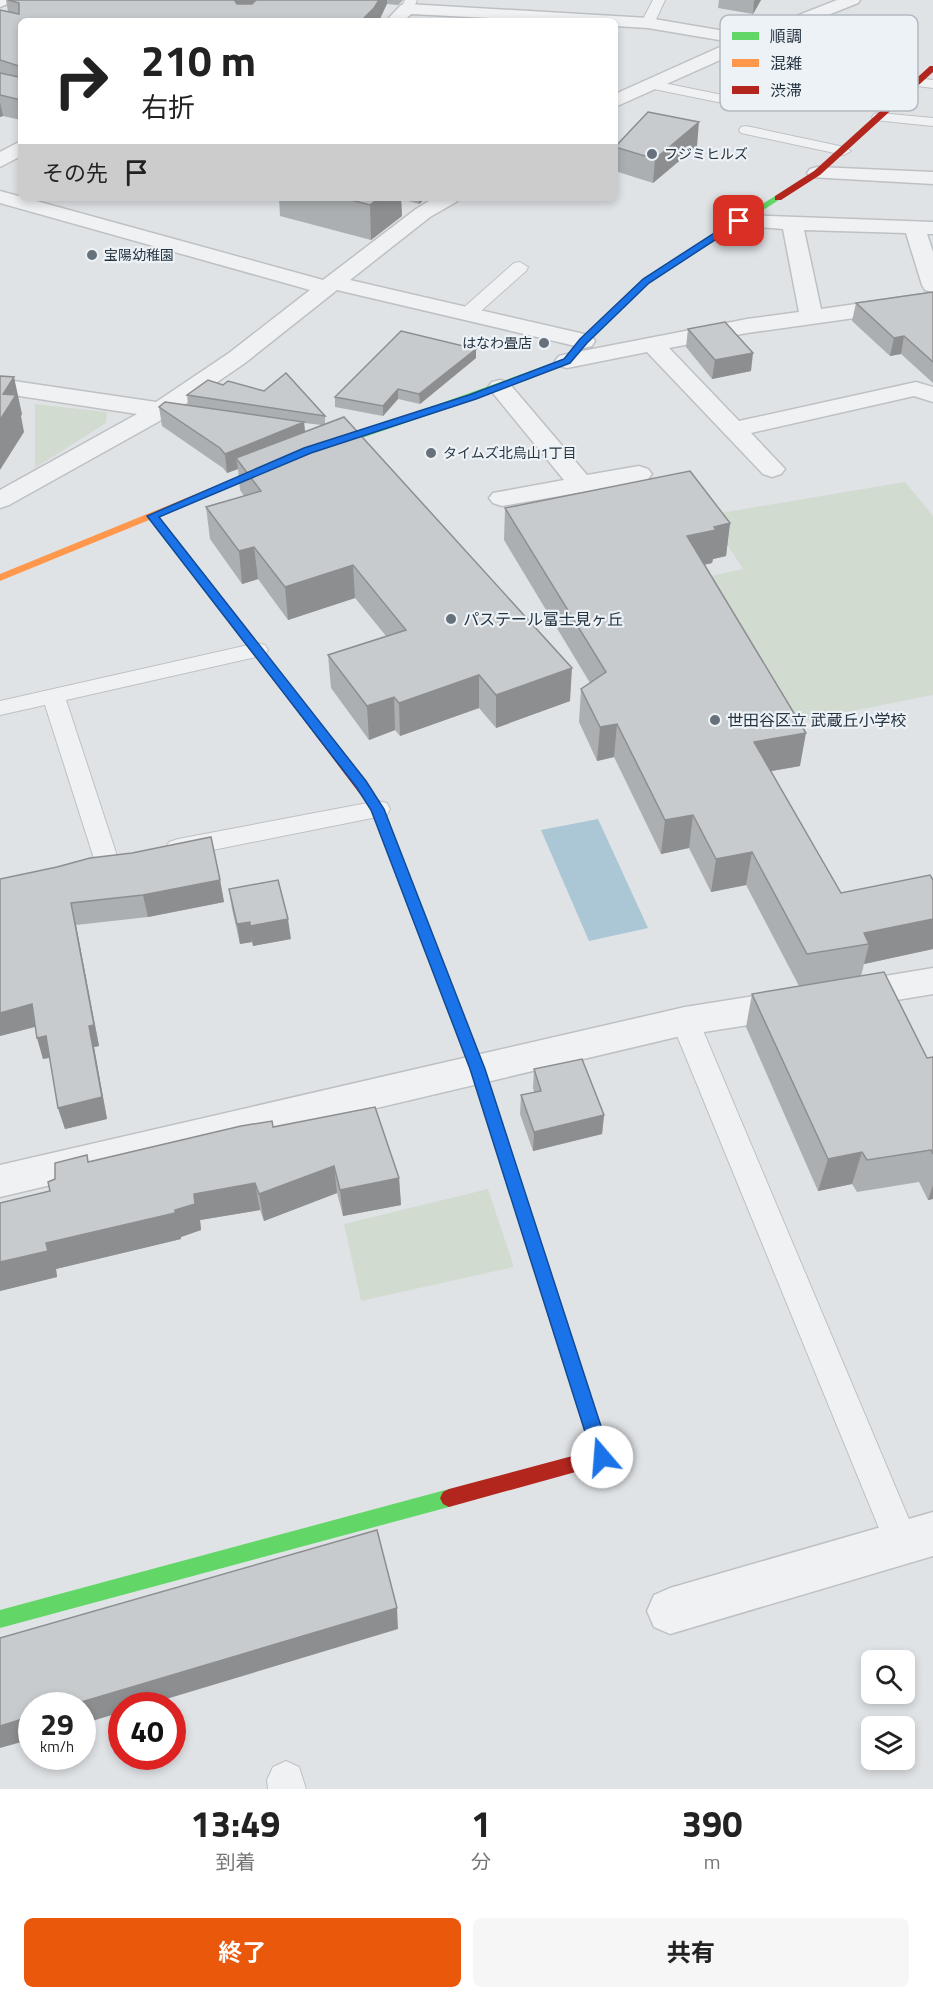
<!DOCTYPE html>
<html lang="ja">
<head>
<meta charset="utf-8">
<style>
	body { margin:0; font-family:"Titillium Web","Noto Sans JP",sans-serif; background:#f6f6f6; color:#222; height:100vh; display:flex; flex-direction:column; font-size:22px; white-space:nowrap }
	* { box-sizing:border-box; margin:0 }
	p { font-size:20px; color:#767676 }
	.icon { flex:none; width:33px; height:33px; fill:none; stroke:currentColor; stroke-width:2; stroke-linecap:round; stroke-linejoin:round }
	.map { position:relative; height:1789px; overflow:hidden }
	.side { display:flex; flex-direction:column; background:#fff; flex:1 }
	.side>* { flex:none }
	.banner { position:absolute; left:18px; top:18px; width:600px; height:183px; border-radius:9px; box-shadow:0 3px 9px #0003; background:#fff; color:#222; overflow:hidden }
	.tools { position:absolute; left:861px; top:1650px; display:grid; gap:12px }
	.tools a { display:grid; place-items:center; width:54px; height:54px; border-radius:9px; background:#fff; box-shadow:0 3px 9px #0003; font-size:30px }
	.speed { position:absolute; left:18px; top:1692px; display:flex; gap:12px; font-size:30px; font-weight:700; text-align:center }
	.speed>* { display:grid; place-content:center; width:78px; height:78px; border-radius:50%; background:#fff; box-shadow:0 3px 9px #0003; line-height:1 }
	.speed small { font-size:15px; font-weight:400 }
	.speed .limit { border:9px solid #d22; background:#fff; color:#111 }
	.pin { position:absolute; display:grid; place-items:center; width:51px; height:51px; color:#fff; margin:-26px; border-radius:12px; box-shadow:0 3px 9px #0006 }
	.me { position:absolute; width:66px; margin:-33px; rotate:342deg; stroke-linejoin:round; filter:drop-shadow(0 0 4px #0008) }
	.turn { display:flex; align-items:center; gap:21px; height:126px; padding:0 24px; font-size:27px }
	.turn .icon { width:78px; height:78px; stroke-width:2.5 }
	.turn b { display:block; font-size:42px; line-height:51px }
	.then { display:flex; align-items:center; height:57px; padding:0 24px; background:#0003; gap:12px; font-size:22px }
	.eta { display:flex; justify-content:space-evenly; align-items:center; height:102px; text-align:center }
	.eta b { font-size:36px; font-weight:700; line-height:42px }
	.primary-button { display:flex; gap:12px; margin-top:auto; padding:12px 24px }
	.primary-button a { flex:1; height:69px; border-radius:9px; background:#ea580c; color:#fff; font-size:24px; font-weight:700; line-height:69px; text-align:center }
	.primary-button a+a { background:#f6f6f6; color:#222 }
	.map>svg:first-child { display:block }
</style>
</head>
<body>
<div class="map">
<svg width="933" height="1789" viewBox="0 0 933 1789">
	<rect width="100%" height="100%" fill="#e0e3e6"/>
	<path fill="#d2dbd0" d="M 35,404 L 107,412 L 106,423 L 35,468 Z
		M 905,482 L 933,516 L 933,695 L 797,722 L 706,577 L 743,569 L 708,515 Z
		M 488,1189 L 514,1267 L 361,1301 L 344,1224 Z"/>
	<path fill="#abc6d4" d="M 598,819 L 648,928 L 589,941 L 541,830 Z"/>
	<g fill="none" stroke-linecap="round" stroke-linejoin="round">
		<defs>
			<path id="lane" d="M 405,0 L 417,0 L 412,12 L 402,12 L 401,9 Z
				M 653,0 L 665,0 L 653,26 L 643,26 L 641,23 Z
				M 915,78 L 933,80 L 933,88 L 910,85 L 908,82 Z
				M 649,80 L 747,100 L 754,104 L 747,108 L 644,87 L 642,84 Z
				M 879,113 L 933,118 L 933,126 L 874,120 L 872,117 L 874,114 Z
				M 746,126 L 844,147 L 851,151 L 844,155 L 741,133 L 739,130 L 741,127 Z
				M 520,262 L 528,267 L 526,271 L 473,318 L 461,318 L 458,314 L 461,310 L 514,263 Z
				M 257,643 L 265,645 L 268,650 L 265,655 L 66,700 L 119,862 L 115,868 L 106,871 L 97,868 L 45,705 L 0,715 L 0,701 Z
				M 378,801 L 387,803 L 390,809 L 387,815 L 178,857 L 169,854 L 166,848 L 169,842 L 178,839 Z
				M 685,1010 L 695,1013 L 699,1021 L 919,1543 L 914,1555 L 902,1560 L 890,1555 L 671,1021 L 675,1013 Z
				M 286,1761 L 299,1767 L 306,1789 L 268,1789 L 267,1780 L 273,1767 Z"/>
			<path id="street" d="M 0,0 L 12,0 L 10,3 L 0,7 Z
				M 837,0 L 860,0 L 858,3 L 756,44 L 615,107 L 615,94 L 731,42 L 648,28 L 615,26 L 615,21 L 548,21 L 411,14 L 404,21 L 386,21 L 401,5 L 407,4 L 648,18 L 748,35 Z
				M 21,141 L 21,156 L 0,167 L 0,152 Z
				M 817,167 L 933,172 L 933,184 L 810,177 L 807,173 L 810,169 Z
				M 0,191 L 323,280 L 416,209 L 434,198 L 459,198 L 456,202 L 430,217 L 350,280 L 584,334 L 592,336 L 595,341 L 592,346 L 584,348 L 337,290 L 245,363 L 178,409 L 176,416 L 165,418 L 9,505 L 0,508 L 0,490 L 137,414 L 0,393 L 0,379 L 156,402 L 229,353 L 310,290 L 0,203 Z
				M 739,215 L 933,222 L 933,234 L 927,234 L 933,252 L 933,292 L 925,290 L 922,285 L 906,233 L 804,230 L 821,309 L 933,293 L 933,307 L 747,333 L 669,348 L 739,421 L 916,382 L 933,387 L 933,402 L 914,396 L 751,433 L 785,469 L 781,474 L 772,477 L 763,474 L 647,352 L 567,368 L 559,366 L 555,361 L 559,356 L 567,354 L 747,319 L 799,312 L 783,229 L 732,225 L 729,221 L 732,217 Z
				M 500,380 L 508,382 L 587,475 L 639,466 L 648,469 L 652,474 L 648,479 L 639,482 L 502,506 L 493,503 L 489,498 L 493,493 L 564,480 L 488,387 L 492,382 Z
				M 933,968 L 933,994 L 849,1008 L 837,1005 L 832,995 L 837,985 L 849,982 Z
				M 792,990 L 804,994 L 810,1004 L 804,1014 L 792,1018 L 685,1035 L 0,1197 L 0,1165 L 685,1007 Z
				M 933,1512 L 933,1556 L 670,1634 L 654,1627 L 647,1611 L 654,1595 L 670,1588 Z"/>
		</defs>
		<use href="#lane" stroke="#bec1c4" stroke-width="2"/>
		<use href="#street" stroke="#bec1c4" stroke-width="3"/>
		<use href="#lane" fill="#f0f1f3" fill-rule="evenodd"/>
		<use href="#street" fill="#f0f1f3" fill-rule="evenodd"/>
		<path fill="#63d668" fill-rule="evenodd" d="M 775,196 L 782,198 L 649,283 L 587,343 L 570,363 L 475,399 L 286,464 L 282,465 L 277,462 L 564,359 L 581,339 L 643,279 Z
			M 152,513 L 156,514 L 293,689 L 295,692 L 293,695 L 285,695 L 148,518 L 147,516 Z
			M 421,918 L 426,919 L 428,923 L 484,1069 L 606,1442 L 603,1448 L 597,1450 L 591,1448 L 588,1442 L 470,1069 L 414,923 L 416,919 Z
			M 449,1489 L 455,1492 L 458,1498 L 455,1504 L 449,1507 L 0,1628 L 0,1610 Z"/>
		<path fill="#ff974d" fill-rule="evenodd" d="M 282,459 L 287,462 L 286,464 L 0,581 L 0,574 Z"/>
		<path fill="#b3261e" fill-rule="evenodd" d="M 930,66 L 933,66 L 933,72 L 820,175 L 781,200 L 775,200 L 775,196 L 814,171 Z
			M 289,688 L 293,689 L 384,809 L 428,923 L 426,927 L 416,927 L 414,923 L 372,810 L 285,695 L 283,692 L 285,689 Z
			M 597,1434 L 603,1436 L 611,1457 L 608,1463 L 449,1507 L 443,1504 L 440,1498 L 443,1492 L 449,1489 L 591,1451 L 588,1442 L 591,1436 Z"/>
	</g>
	<path fill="#acafb1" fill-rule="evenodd" d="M 6,0 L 403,0 L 398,5 L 387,4 L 21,21 L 21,120 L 3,116 L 0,117 L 0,10 L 8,12 Z
		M 719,0 L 761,0 L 753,14 L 718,8 Z
		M 697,146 L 653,183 L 615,171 L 615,147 Z
		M 279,198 L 426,198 L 419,204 L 401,199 L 402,216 L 371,240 L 280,216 Z
		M 933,292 L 933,383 L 901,354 L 890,356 L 852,321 L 856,303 Z
		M 688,329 L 751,371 L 712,379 L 686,347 Z
		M 476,358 L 420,404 L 398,399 L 383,416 L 335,407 L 335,397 Z
		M 187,395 L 325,416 L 325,424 L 570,701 L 496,728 L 479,708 L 400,736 L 395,730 L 369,740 L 331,688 L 328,655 L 386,636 L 355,598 L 288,620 L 258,579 L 242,584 L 210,539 L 206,507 L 244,496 L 240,490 L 238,469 L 227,473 L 223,468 L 162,426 L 159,407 L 268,417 L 188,405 ZM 304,423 L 322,425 L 305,432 Z
		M 505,508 L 730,523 L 726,556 L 713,559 L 712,563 L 704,565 L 800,766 L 771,771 L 841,893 L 933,880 L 933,949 L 864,964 L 861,976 L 927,1058 L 933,1057 L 933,1199 L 928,1200 L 919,1182 L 857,1192 L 852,1184 L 818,1191 L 746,1027 L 752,994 L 799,986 L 746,885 L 711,892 L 689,848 L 661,854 L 614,757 L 597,761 L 579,722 L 581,689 L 590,683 L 504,540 Z
		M 0,879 L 220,880 L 224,902 L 148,917 L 76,925 L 99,1046 L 94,1047 L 107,1119 L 65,1129 L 58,1108 L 50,1058 L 43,1059 L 35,1027 L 0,1036 Z
		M 229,889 L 291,939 L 253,946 L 252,942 L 240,944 L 232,909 Z
		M 534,1069 L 604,1115 L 602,1134 L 533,1151 L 520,1114 L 521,1095 L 534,1092 L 533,1088 Z
		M 273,1127 L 399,1178 L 401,1205 L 343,1216 L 337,1193 L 264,1221 L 260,1210 L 200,1220 L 201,1230 L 181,1237 L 181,1239 L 56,1269 L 57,1277 L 0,1291 L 0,1203 L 50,1191 L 55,1179 L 89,1162 Z"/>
	<path fill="#8c8e90" d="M 237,0 L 255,0 L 237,21 L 235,1 Z
		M 379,0 L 387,0 L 387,4 L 379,21 L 361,21 Z
		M 755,0 L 761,0 L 753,14 L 754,1 Z
		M 0,102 L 3,116 L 0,117 Z
		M 699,122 L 697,146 L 653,183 L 655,159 Z
		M 379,198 L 401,198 L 402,216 L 371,240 L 370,205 Z
		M 419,198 L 426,198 L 419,204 Z
		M 904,336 L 901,354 L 890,356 L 894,338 Z
		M 476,349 L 476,358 L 420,404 L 419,394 Z
		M 753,353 L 751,371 L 712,379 L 715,360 Z
		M 14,377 L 22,414 L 21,416 L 24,432 L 0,470 L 0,420 L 3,394 Z
		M 398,389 L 398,399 L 383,416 L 383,406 Z
		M 304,422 L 306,441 L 236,458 L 238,469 L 227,473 L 225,454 Z
		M 730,523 L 726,556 L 713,559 L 712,563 L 683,569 L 687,536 L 714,527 Z
		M 254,547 L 258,579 L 242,584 L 239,551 Z
		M 353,565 L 355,598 L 288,620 L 285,587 Z
		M 572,668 L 570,701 L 496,728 L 496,695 Z
		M 479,675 L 479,708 L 400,736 L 399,703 Z
		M 394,697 L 395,730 L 369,740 L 367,706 Z
		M 617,724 L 614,757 L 597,761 L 600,727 Z
		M 806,733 L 800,766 L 749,775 L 754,742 Z
		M 693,815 L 689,848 L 661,854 L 665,820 Z
		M 752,852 L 746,885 L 711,892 L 716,859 Z
		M 220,880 L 224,902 L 148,917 L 143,895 Z
		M 71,903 L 76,925 L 99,1046 L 94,1047 L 107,1119 L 65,1129 L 58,1108 Z
		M 288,919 L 291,939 L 253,946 L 250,926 Z
		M 933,919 L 933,949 L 864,964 L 869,944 L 864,933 Z
		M 250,922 L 252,942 L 240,944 L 237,924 Z
		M 32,1004 L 38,1026 L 0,1036 L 0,1013 Z
		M 46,1036 L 52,1057 L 43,1059 L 37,1038 Z
		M 604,1115 L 602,1134 L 533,1151 L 534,1132 Z
		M 862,1152 L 852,1184 L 818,1191 L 828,1159 Z
		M 334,1166 L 337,1193 L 264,1221 L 259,1194 Z
		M 399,1178 L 401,1205 L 343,1216 L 340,1190 Z
		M 255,1183 L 260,1210 L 200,1220 L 201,1230 L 181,1237 L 181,1239 L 56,1269 L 57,1277 L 0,1291 L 0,1262 L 46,1243 L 175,1210 L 194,1194 Z
		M 933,1185 L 933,1199 L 928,1200 Z
		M 397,1608 L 398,1629 L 143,1706 L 122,1706 L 122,1712 L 82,1724 L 82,1706 L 68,1706 Z
		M 32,1716 L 32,1739 L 0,1748 L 0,1726 Z"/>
	<path fill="#c8cbce" stroke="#8c8e90" stroke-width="1.5" d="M 8,0 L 237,0 L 235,1 L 237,4 L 252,4 L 256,0 L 379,0 L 374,8 L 361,21 L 21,21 L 21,100 L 0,95 L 0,73 L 19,77 L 19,66 L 0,60 L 0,10 L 19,14 L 19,3 Z
		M 648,112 L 699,122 L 655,159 L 615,147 Z
		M 343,198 L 379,198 L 370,205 Z
		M 933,292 L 933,362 L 904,336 L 894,338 L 856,303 Z
		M 725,322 L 753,353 L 715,360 L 688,329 Z
		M 401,331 L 476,349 L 419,394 L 398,389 L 383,406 L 335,397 Z
		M 286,373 L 325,416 L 187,395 L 208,380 L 223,385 L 228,381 L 264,391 Z
		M 0,376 L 14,377 L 3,394 L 16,395 L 0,420 Z
		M 165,402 L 304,422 L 225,454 L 220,448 L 159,407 Z
		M 344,417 L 572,668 L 496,695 L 479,675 L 399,703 L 394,697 L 367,706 L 328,655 L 406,630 L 353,565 L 285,587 L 254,547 L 239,551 L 206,507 L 261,491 L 236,458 Z
		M 690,471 L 730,523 L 714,527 L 716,530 L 687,536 L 806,733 L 754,742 L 841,893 L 930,875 L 933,880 L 933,919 L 864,933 L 869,944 L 807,954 L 752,852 L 716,859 L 693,815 L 665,820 L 617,724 L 600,727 L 581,689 L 606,672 L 505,508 Z
		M 211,837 L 220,880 L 143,895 L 71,903 L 94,1025 L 89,1026 L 102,1097 L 58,1108 L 46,1036 L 37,1038 L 32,1004 L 0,1013 L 0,879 L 57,867 L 90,858 L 132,853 Z
		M 278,880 L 288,919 L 250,926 L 250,922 L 237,924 L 229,889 Z
		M 884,972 L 927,1058 L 933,1057 L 933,1154 L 931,1150 L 867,1160 L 862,1152 L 828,1159 L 752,994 Z
		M 582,1059 L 604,1115 L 534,1132 L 521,1095 L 541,1091 L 534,1069 Z
		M 375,1107 L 399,1178 L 340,1190 L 334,1166 L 259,1194 L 255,1183 L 194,1194 L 195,1204 L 175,1210 L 175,1213 L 46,1243 L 48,1251 L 0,1262 L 0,1203 L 50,1191 L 48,1182 L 55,1179 L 55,1163 L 87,1155 L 88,1162 L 241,1126 L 272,1121 L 273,1127 Z
		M 377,1530 L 397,1608 L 68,1706 L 32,1706 L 32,1716 L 0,1726 L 0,1638 Z"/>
	<path fill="#1a73e8" stroke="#114b97" stroke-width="1.5" d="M 736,219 L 744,221 L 649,283 L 587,343 L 570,363 L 476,399 L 311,453 L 159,517 L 366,781 L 384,809 L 485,1069 L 611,1457 L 608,1463 L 602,1465 L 596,1463 L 593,1457 L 470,1069 L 371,810 L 357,788 L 147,516 L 304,448 L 469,395 L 564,359 L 580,339 L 643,279 Z"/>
	<g fill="#66717b" stroke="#edf2f6" stroke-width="2">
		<circle cx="652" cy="154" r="6"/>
		<circle cx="92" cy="255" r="6"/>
		<circle cx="544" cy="343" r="6"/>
		<circle cx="431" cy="453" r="6"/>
		<circle cx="451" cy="619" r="6"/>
		<circle cx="715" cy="720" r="6"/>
	</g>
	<g text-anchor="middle" stroke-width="4.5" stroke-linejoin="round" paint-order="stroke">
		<g font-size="14" fill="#253441" stroke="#edf2f6" text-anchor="start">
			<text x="664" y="159">フジミヒルズ</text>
			<text x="104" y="260">宝陽幼稚園</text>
			<text x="532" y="348" text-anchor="end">はなわ畳店</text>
			<text x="443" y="458">タイムズ北烏山1丁目</text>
		</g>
		<g font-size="16" fill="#253441" stroke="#edf2f6" text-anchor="start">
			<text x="463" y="625">パステール富士見ヶ丘</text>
			<text x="727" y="726">世田谷区立 武蔵丘小学校</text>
		</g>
	</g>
	<rect x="720" y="15" width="198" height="96" rx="9" fill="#edf2f6" stroke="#b1b9c0" stroke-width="1.5"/>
	<rect x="732" y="32" width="27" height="8" fill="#63d668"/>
	<rect x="732" y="59" width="27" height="8" fill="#ff974d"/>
	<rect x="732" y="86" width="27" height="8" fill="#b3261e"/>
	<g font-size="16" fill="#253441">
		<text x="770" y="42">順調</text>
		<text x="770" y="69">混雑</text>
		<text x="770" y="96">渋滞</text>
	</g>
</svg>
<div class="tools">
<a><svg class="icon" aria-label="search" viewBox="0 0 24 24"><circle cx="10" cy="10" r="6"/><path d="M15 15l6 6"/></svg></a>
<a><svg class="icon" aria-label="layers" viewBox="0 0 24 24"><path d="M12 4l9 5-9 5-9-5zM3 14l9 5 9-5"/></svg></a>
</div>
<div class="speed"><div>29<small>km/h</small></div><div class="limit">40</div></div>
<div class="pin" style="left:739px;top:221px;background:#d93025"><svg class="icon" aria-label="arrive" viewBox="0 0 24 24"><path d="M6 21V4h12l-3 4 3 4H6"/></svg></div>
<svg class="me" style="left:602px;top:1457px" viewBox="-20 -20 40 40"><circle r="19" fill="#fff"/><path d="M0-13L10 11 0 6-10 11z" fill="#1a73e8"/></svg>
<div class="banner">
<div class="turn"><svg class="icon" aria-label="right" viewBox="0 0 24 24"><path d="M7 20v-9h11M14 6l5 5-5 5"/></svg><div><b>210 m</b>右折</div></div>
<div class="then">その先<svg class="icon" aria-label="arrive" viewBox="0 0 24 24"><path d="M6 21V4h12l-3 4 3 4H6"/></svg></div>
</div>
</div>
<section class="side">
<div class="eta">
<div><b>13:49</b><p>到着</p></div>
<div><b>1</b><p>分</p></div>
<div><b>390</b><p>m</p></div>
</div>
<div class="primary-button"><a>終了</a><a>共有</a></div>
</section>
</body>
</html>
